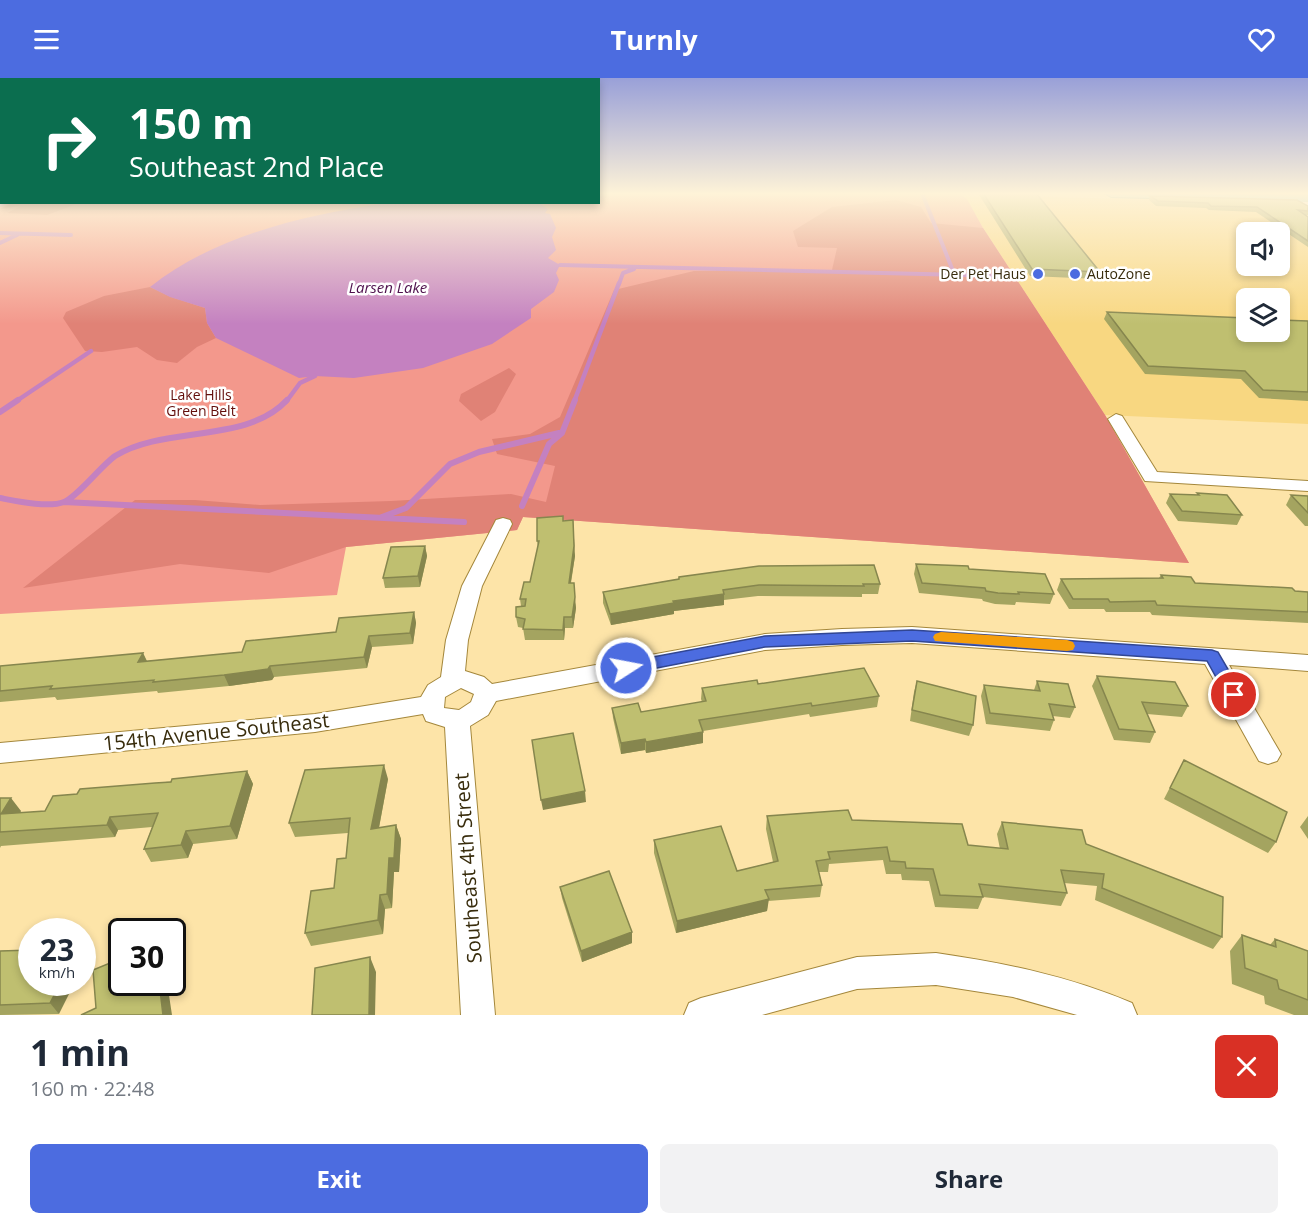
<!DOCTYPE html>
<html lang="en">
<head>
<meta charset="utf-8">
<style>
	body { margin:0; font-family:"Open Sans",sans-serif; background:#f2f2f3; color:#1f2937; height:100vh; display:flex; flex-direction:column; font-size:22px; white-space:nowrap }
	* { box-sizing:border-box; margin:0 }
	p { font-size:20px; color:#747a83 }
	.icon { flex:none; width:33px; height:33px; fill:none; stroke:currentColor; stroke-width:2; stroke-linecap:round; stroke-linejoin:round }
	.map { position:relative; height:937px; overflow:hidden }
	.sheet { display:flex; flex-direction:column; background:#fff; flex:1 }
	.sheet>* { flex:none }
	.banner { position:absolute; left:0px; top:0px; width:600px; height:126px; box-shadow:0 3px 9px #0003; background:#0b6e4f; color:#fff; overflow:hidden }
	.controls { position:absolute; left:1236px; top:144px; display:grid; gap:12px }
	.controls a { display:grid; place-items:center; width:54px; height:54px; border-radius:9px; background:#fff; box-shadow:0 3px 9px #0003; font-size:30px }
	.speed { position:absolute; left:18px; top:840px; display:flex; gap:12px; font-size:30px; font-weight:700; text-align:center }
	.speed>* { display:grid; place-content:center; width:78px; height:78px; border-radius:50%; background:#fff; box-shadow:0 3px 9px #0003; line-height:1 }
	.speed small { font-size:15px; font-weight:400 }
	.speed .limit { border:3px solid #111; border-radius:9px; background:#fff; color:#111 }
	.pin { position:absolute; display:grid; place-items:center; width:51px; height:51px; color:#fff; margin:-26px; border:3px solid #fff; border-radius:50%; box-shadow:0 2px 6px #0007 }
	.me { position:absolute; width:66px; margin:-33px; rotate:79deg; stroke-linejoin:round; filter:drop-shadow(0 0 4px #0008) }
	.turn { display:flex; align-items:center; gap:21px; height:126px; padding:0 30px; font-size:27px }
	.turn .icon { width:78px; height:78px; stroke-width:2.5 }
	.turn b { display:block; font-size:42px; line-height:51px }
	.round { display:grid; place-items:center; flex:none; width:63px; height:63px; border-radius:9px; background:#f2f2f3 }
	.summary { display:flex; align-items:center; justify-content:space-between; height:102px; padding:0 30px }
	h1 { font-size:36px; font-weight:700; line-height:45px }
	.primary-button { display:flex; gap:12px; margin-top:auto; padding:12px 30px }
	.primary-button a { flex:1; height:69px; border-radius:9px; background:#4c6ce0; color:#fff; font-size:24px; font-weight:700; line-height:69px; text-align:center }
	.primary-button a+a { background:#f2f2f3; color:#1f2937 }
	header { display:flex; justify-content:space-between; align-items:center; height:78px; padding:0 30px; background:#4c6ce0; color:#fff; font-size:27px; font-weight:700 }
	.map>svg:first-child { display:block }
</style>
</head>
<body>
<header><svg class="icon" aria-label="menu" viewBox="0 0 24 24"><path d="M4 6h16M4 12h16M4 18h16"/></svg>Turnly<svg class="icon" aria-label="heart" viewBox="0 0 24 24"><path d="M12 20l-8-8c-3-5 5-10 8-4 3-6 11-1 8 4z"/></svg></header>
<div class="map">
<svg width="1308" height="937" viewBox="0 0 1308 937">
	<rect width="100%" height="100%" fill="#fde4a8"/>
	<path fill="#f8d781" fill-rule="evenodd" d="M 958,116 L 1289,126 L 1308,138 L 1308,346 L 1105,337 L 983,150 L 967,122 ZM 1246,154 L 1280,154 L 1280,188 L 1246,188 ZM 1246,220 L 1280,220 L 1280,254 L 1246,254 Z"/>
	<path fill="#f3988c" d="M 599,115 L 958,115 L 967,121 L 983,150 L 1105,337 L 1189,485 L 523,439 L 517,452 L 346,469 L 337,517 L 0,536 L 0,121 L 2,124 L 598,124 Z"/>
	<path fill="#e08276" d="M 896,122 L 921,129 L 931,145 L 983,150 L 1105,337 L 1189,485 L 523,439 L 517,452 L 346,469 L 269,495 L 180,486 L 23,510 L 135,422 L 195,422 L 260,427 L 391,423 L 511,416 L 546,424 L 555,388 L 497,376 L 492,361 L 530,356 L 560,339 L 614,212 L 694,193 L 832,192 L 837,170 L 798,169 L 793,153 L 832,129 Z
		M 11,125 L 11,124 L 79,125 L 47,137 L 7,135 L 21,128 L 0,131 Z
		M 150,209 L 171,219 L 205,230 L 207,245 L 216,260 L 197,269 L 177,285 L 157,282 L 137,269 L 102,274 L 85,273 L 63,240 L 66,234 L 104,218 Z
		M 509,290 L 516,296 L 495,334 L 481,343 L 459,323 L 461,316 Z"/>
	<path fill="#c481c0" d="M 389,125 L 537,124 L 548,131 L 545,135 L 550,136 L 556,150 L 552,159 L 556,172 L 548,180 L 560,187 L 556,195 L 559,202 L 554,214 L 531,231 L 531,240 L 492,266 L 423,290 L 354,300 L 315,298 L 299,300 L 216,260 L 207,245 L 205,230 L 170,219 L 150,209 C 215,157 308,136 389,125 Z"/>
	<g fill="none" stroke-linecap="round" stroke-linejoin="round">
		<path stroke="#c481c0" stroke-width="4" d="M 922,115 L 955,198
			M 0,127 L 7,124
			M 0,155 L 71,157
			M 0,165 L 17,157
			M 560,187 L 1003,198
			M 619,206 L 623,195 L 634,191"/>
		<path stroke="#c481c0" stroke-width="4.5" d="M 15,324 L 91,273
			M 286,324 L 300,305 L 315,298
			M 574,324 L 619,205"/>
		<path stroke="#c481c0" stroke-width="6" d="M 0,334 L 18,322
			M 0,420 C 16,423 48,430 64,424 C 77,419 101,388 115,378 C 165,347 247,366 287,322
			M 64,424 L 464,444
			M 522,428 L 549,366 L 562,355 L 575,322
			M 382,439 L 406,430 L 450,386 L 479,374 L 559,355"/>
		<defs>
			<path id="street" d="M 1116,336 L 1122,338 L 1157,394 L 1308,403 L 1308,413 L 1145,403 L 1108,341 Z
				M 503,440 L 510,442 L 512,446 L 482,508 L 468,562 L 465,593 L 484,599 L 492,606 L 765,556 L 842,551 L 912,549 L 1308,577 L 1308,593 L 1229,587 L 1281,676 L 1277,683 L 1268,686 L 1259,683 L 1205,586 L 912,565 L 842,567 L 765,572 L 496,623 L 488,637 L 470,648 L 495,937 L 461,937 L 445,649 L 426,643 L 423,636 L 315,654 L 0,685 L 0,665 L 315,636 L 421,619 L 428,607 L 441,599 L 446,562 L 462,508 L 494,446 L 496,442 ZM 461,610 L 474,616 L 471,624 L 459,632 L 444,630 L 445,619 Z
				M 936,875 C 1004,885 1069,898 1132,925 L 1137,937 L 1077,937 L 1013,919 L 936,907 L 857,911 L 762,937 L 684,937 L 689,925 L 701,920 L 857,879 Z"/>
			<path id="secondary" d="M 1282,115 L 1297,115 L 1308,122 L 1308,131 Z"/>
			<path id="primary" d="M 1104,115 L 1308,116 L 1308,124 L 1111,119 Z"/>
		</defs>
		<use href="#street" stroke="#a4873b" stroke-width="2"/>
		<use href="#secondary" stroke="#a4873b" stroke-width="2"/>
		<use href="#primary" stroke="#348181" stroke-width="2"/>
		<use href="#street" fill="#fff" fill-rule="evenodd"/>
		<use href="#secondary" fill="#fff" fill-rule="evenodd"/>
		<use href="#primary" fill="#84cfd9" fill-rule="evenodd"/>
	</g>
	<path fill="#a4a460" d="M 978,115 L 1036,115 L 1100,194 L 1098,201 L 1030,198 Z
		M 1150,118 L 1308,128 L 1308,137 L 1305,137 L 1308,139 L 1308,169 L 1256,134 L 1209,132 L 1206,130 L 1156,128 L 1149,122 Z
		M 1107,234 L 1308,243 L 1308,323 L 1259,320 L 1241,301 L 1145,296 L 1104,241 Z
		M 1197,415 L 1242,437 L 1237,447 L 1178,443 L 1166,425 L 1170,416 L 1197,417 Z
		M 1291,417 L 1308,418 L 1308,448 L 1305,448 L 1286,427 Z
		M 564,443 L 575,478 L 571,505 L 576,530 L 573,550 L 565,550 L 564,562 L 525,562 L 523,550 L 518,549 L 516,539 L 521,528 L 520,521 L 530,504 L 538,469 L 537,463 Z
		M 425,468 L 427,478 L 420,509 L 385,510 L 383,500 Z
		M 916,486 L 969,491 L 1054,516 L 1050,526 L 1016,524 L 1015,527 L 995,526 L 983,523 L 982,521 L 919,515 L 914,496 Z
		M 1161,497 L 1195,505 L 1308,514 L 1308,545 L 1152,537 L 1150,534 L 1106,534 L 1104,531 L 1069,531 L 1057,512 L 1061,501 L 1159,500 Z
		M 679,499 L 880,506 L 878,516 L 862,516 L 862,519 L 758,518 L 724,522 L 724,527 L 674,533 L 674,536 L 611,547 L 603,525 L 603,514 L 678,501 Z
		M 414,534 L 416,545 L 413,566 L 372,569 L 367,590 L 274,599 L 272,602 L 229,608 L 158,615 L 157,613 L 57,622 L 55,619 L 0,624 L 0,588 L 143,575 L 147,583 L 242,574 L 336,554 Z
		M 1097,598 L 1188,628 L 1182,639 L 1147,636 L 1155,654 L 1150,665 L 1114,662 L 1092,608 Z
		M 917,603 L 973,647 L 969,658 L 910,643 L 914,614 Z
		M 1037,603 L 1075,629 L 1070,640 L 1053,638 L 1054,642 L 1050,653 L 986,646 L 981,618 L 984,607 L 1034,612 Z
		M 758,606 L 879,618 L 877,629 L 810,639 L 809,636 L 703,653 L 703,665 L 646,675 L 645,672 L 621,676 L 613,640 L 612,630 L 641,634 L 702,624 L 701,621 L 702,610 Z
		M 1184,682 L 1276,764 L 1268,775 L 1164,721 Z
		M 247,693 L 253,706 L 237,761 L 193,766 L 188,780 L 151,784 L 144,771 L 152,749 L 118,752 L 115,759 L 1,768 L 0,770 L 0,720 L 21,733 L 19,735 L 45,733 L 77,716 Z
		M 388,701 L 379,750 L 396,747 L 401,761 L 399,794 L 394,794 L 392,830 L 385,831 L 383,856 L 311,868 L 305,855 L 334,810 L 346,780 L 348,755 L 295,759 L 289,745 Z
		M 767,738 L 852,742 L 968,767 L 1000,771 L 997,756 L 1002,744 L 1086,766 L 1222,859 L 1213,871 L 1095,822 L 1097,808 L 1064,805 L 1067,815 L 1061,828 L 983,819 L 978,831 L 935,829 L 929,803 L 902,802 L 901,796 L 886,796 L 883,782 L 829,786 L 828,794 L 819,794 L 822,807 L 820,819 L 768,823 L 767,833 L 676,855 L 654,775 L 654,762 L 737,793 L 773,784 L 766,751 Z
		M 1308,738 L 1308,761 L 1300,749 Z
		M 560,809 L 632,854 L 632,865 L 582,884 L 562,820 Z
		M 1242,857 L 1270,867 L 1275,861 L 1308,873 L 1308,937 L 1294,937 L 1265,926 L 1264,918 L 1232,906 L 1230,873 Z
		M 32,872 L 59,936 L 0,937 L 0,873 Z"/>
	<path fill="#86864e" d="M 573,442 L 575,478 L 569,515 L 569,505 Z
		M 425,468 L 427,478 L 420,509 L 418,498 Z
		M 724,516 L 724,527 L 674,533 L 674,536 L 611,547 L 610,536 L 673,523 Z
		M 575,519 L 576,530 L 573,550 L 572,539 Z
		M 414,534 L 416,545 L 413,566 L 410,555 Z
		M 564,539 L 565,550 L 564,562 L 563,552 Z
		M 369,558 L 372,569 L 367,590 L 364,579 Z
		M 143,575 L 148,586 L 138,584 Z
		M 270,588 L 274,599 L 272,602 L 229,608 L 224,597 Z
		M 703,654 L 703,665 L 646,675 L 646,664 Z
		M 645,661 L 645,672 L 621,676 L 621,665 Z
		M 384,687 L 388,701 L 376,765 L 371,751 Z
		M 247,693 L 253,706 L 237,761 L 230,748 Z
		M 585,713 L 586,724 L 543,732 L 541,722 Z
		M 11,720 L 21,733 L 11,749 L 1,736 Z
		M 110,739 L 118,752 L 115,759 L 107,747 Z
		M 396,747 L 401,761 L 399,794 L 394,794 L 392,830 L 387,816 L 389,780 Z
		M 186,753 L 193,766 L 188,780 L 181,767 Z
		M 380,817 L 385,831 L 383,856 L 378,842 Z
		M 769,821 L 767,833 L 676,855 L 677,843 Z
		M 632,854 L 632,865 L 582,884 L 581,873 Z
		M 82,877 L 86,882 L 82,889 Z
		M 370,879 L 376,894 L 375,937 L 369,937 Z
		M 61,904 L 75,904 L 59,936 L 50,925 Z
		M 159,904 L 167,904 L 172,937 L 163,937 Z"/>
	<path fill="#bfbf70" stroke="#86864e" stroke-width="1.5" d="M 983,115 L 1036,115 L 1100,194 L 1032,191 Z
		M 1150,118 L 1297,122 L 1308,128 L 1308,133 L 1298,132 L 1308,139 L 1308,163 L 1257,129 L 1211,128 L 1208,125 L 1158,123 Z
		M 1107,234 L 1246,240 L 1246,254 L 1280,254 L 1280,242 L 1308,243 L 1308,314 L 1263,312 L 1245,293 L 1148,288 Z
		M 1197,415 L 1227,417 L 1242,437 L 1182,433 L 1170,416 L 1199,417 Z
		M 1291,417 L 1308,418 L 1308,435 Z
		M 563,438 L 563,443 L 573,442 L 574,468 L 569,505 L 574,505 L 575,519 L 572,539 L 564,539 L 563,552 L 523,551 L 525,541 L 516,539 L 516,529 L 525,528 L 526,521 L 520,521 L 524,504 L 530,504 L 539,463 L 537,463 L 537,440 Z
		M 425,468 L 418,498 L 383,500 L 391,469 Z
		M 916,486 L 968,488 L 969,491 L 1045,496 L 1054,516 L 1018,514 L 1019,516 L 998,515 L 986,513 L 985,510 L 922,505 Z
		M 874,487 L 880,506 L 863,506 L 864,508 L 759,507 L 723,512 L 724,516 L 673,523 L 674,525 L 610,536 L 603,514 L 679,501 L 679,499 L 759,488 Z
		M 1161,497 L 1191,499 L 1195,505 L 1292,510 L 1295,513 L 1308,514 L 1308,534 L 1157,527 L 1155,523 L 1110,524 L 1108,521 L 1073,521 L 1061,501 L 1163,500 Z
		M 414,534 L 410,555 L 369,558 L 364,579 L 270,588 L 268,591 L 224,597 L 153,604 L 154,602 L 50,611 L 52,608 L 0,613 L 0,588 L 143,575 L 138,584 L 242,574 L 246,563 L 336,554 L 339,540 Z
		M 864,590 L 879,618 L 812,628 L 811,625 L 699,642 L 703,654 L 646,664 L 645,661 L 621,665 L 612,630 L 638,625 L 641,634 L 706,623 L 702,610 L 757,602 L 758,606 Z
		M 1097,598 L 1175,604 L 1188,628 L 1142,624 L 1155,654 L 1119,651 Z
		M 917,603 L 976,618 L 973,647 L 912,632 Z
		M 1037,603 L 1068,606 L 1075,629 L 1049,626 L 1054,642 L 990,635 L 984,607 L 1040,613 Z
		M 573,655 L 585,713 L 541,722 L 532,662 Z
		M 1184,682 L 1287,734 L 1276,764 L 1170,710 Z
		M 384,687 L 371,751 L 396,747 L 394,780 L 389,780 L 387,816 L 380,817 L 378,842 L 305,855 L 311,813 L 334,810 L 337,781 L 346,780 L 350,740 L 289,745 L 305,692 Z
		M 247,693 L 230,748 L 186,753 L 181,767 L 144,771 L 158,735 L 110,739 L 107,747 L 0,754 L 0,720 L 11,720 L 1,736 L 45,733 L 53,718 L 77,716 L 80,711 L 155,705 L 171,704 L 172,701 Z
		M 848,732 L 852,742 L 962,746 L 968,767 L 1008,771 L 1002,744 L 1082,752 L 1086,766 L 1223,819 L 1222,859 L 1102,810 L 1104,796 L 1061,792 L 1067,815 L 979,806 L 983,819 L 940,817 L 933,791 L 906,790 L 905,784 L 890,783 L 887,769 L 828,774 L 830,781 L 816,783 L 822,807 L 765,812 L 769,821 L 677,843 L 654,762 L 721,748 L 737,793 L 778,783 L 767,738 Z
		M 609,793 L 632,854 L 581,873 L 560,809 Z
		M 1242,857 L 1276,869 L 1275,861 L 1308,873 L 1308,922 L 1279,911 L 1277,902 L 1245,890 Z
		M 32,872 L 32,904 L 61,904 L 50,925 L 0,927 L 0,873 Z
		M 370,879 L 369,937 L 312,937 L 315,890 Z
		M 122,880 L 122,904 L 159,904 L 163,937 L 81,937 L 96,930 L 93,892 Z"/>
	<linearGradient id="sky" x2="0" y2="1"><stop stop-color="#99a0d8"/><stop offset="0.47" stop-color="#fef3d8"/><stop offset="1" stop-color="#fef3d8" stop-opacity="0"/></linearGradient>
	<rect width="1308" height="246" fill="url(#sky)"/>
	<path fill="#4c6ce0" stroke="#314692" stroke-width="1.5" d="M 912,552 L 1212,572 L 1218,574 L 1243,617 L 1240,621 L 1234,623 L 1228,621 L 1207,583 L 912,563 L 765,569 L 626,596 L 620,594 L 618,590 L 620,586 L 626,584 L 765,558 Z"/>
	<path fill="#f59e0b" d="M 941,554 L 1067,562 L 1073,564 L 1075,568 L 1073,572 L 1067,573 L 935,563 L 933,559 L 935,556 Z"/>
	<g fill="#4c6ce0" stroke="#fff" stroke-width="2">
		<circle cx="1038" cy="196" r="6"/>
		<circle cx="1075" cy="196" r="6"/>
	</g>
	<g text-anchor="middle" stroke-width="5" stroke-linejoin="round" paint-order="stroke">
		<g font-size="14" fill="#382c0c" stroke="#fff" text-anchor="end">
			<text x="1026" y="201">Der Pet Haus</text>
			<text x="1087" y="201" text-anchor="start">AutoZone</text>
		</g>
		<g font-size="14" fill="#630e0b" stroke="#fff">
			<text x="201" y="322">Lake Hills<tspan x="201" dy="16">Green Belt</tspan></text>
		</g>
		<g font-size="15" font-style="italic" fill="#4e114d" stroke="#fff">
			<text x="388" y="215">Larsen Lake</text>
		</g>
		<g font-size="20" fill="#382c0c" stroke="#fff">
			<text transform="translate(216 654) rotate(-6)" y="7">154th Avenue Southeast</text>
			<text transform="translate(468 790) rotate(-94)" y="7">Southeast 4th Street</text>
		</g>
	</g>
</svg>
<div class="controls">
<a><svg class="icon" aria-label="sound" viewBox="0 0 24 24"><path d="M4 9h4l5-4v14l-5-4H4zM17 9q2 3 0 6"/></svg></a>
<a><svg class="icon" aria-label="layers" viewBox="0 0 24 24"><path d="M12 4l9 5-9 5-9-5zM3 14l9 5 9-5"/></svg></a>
</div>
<div class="speed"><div>23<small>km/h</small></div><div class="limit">30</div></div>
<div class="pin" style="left:1234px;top:617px;background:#d93025"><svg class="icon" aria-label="arrive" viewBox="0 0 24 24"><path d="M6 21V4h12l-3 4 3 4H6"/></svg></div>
<svg class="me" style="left:626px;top:590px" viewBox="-20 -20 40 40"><circle r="17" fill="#4c6ce0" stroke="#fff" stroke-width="3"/><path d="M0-11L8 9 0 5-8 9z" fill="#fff"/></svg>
<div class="banner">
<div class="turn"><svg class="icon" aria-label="right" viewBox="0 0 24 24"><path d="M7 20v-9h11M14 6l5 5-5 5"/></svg><div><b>150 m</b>Southeast 2nd Place</div></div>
</div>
</div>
<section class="sheet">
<div class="summary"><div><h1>1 min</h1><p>160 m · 22:48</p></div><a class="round" style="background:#d93025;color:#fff"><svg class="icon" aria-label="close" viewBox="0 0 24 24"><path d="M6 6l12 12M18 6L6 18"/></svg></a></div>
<div class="primary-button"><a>Exit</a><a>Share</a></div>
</section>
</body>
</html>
